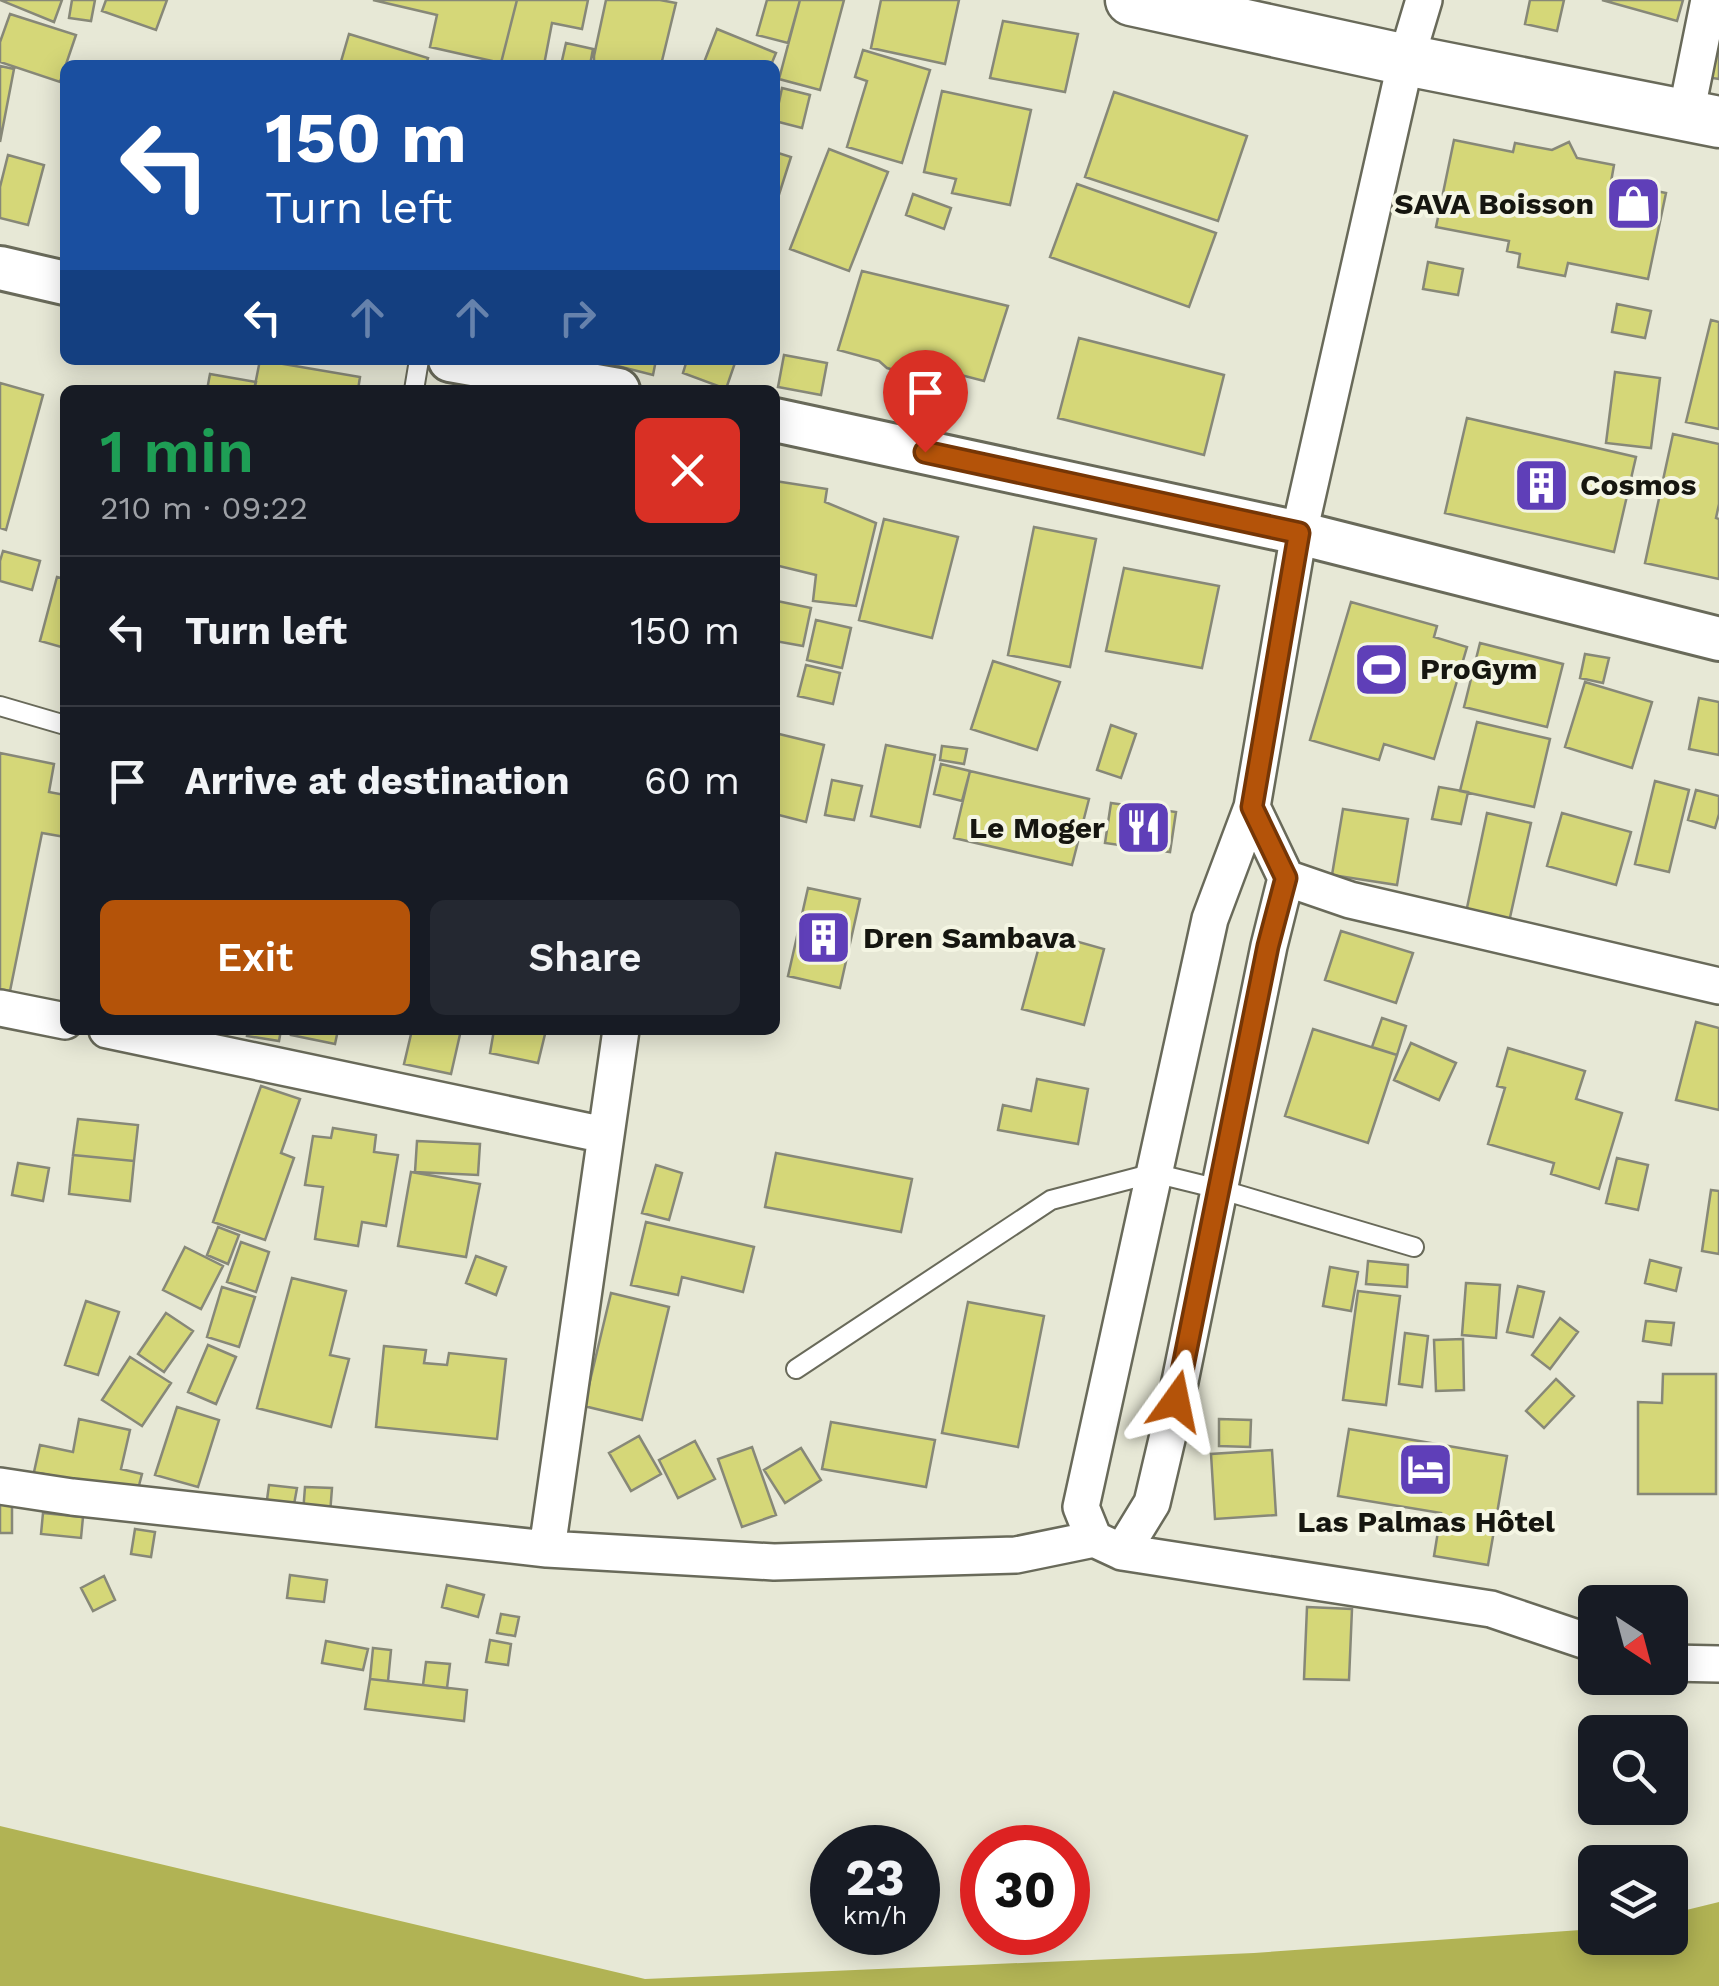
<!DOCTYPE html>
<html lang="en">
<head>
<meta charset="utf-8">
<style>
	body { margin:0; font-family:"Work Sans",sans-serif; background:#242831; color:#f1f3f6; height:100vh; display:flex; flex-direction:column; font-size:38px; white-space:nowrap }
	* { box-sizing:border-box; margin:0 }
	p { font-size:32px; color:#9ea1a6 }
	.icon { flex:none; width:55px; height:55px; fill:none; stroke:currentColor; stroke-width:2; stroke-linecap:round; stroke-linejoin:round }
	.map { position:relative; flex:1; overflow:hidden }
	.side { position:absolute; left:60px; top:385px; width:720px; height:650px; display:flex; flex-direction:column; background:#171b24; border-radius:15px; box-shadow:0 5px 25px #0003 }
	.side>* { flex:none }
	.banner { position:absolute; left:60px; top:60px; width:720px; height:305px; border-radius:15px; box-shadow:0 5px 25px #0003; background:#1a4fa0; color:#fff; overflow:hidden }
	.needle { width:65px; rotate:144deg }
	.tools { position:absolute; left:1578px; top:1585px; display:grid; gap:20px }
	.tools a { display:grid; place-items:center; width:110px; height:110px; border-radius:15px; background:#171b24; box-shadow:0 5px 25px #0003; font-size:50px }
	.speed { position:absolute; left:810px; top:1825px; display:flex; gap:20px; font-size:50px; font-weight:700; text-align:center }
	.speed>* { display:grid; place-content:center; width:130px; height:130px; border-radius:50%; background:#171b24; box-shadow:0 5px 25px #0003; line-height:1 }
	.speed small { font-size:25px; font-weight:400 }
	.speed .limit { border:15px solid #d22; background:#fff; color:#111 }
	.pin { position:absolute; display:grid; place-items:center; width:85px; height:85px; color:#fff; margin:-102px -42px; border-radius:50% 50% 50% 0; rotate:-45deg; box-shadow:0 0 10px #0007 }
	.pin .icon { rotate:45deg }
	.me { position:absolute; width:110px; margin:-55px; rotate:12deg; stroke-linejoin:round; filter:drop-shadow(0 0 8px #0008) }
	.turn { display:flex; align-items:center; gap:35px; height:210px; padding:0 40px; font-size:45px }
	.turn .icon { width:130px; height:130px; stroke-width:2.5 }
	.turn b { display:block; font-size:70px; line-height:85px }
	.lanes { display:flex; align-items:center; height:95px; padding:0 40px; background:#0003; justify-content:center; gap:50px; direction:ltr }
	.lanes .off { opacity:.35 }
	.round { display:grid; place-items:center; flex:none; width:105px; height:105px; border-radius:15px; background:#242831 }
	.summary { display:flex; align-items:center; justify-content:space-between; height:170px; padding:0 40px }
	h1 { font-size:60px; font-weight:600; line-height:75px; color:#1e9e55 }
	.action { display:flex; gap:20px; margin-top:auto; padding:20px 40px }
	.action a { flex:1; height:115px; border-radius:15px; background:#b45309; color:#fff; font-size:40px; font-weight:600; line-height:115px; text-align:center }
	.action a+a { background:#242831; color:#f1f3f6 }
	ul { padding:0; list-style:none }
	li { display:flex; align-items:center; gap:30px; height:150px; padding:0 40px; border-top:2px solid #363941 }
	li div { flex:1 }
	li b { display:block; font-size:38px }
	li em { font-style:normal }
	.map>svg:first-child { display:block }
</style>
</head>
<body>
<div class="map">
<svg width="1719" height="1986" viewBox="0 0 1719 1986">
	<rect width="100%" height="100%" fill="#e7e8d6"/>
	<path fill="#b1b354" d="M 0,1826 L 645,1979 L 1254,1953 L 1595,1929 L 1595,1938 L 1670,1938 L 1670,1914 L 1719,1902 L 1719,1986 L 0,1986 Z"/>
	<path fill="#d5d778" stroke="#878878" stroke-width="2.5" d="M 0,0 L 62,0 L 54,22 Z
		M 72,0 L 95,0 L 91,21 L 69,18 Z
		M 106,0 L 167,0 L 156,30 L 102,11 Z
		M 373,0 L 517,0 L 501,63 L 430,47 L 437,15 Z
		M 517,0 L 588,0 L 582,29 L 552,23 L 544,65 L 501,63 Z
		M 606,0 L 660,0 L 676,3 L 661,65 L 594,65 L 594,56 Z
		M 767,0 L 800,0 L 788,43 L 757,35 Z
		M 800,0 L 844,0 L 820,90 L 779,79 Z
		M 881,0 L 959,0 L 945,64 L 871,48 Z
		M 1530,0 L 1564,0 L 1557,31 L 1525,24 Z
		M 1602,0 L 1683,0 L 1677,21 Z
		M 1719,12 L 1719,79 L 1706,77 Z
		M 10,14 L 76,35 L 60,82 L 0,62 L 0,42 Z
		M 1003,21 L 1078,34 L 1065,92 L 990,78 Z
		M 717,29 L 776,53 L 771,65 L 703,65 Z
		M 349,34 L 428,58 L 426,65 L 340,65 Z
		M 566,43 L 593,49 L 590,65 L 561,65 Z
		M 863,50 L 930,70 L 902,163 L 847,147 L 867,81 L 855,77 Z
		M 0,66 L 14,69 L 0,142 Z
		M 782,88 L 810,95 L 802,128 L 775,121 Z
		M 942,91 L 1031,110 L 1010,205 L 952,193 L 956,179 L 924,172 Z
		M 1114,92 L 1247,136 L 1218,221 L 1085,177 Z
		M 1454,140 L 1513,152 L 1515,143 L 1552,150 L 1569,142 L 1577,158 L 1614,165 L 1611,182 L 1666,193 L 1648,279 L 1568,263 L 1565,276 L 1518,267 L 1520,254 L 1507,251 L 1509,241 L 1436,227 Z
		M 829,149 L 888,172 L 849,271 L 790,249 Z
		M 775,152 L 791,157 L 775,207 Z
		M 8,155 L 44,165 L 28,225 L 0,218 L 0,187 Z
		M 1077,184 L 1216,233 L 1189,307 L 1050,257 Z
		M 913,194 L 951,208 L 944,229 L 906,215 Z
		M 1428,262 L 1463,269 L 1458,295 L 1423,289 Z
		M 862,271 L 1008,306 L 984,381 L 934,368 L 916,376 L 887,368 L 879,361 L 838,350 Z
		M 1617,304 L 1651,311 L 1645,338 L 1612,332 Z
		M 1711,320 L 1719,322 L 1719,429 L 1686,422 Z
		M 1079,338 L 1224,375 L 1204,455 L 1058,418 Z
		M 784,355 L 827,363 L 821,395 L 778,387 Z
		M 260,360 L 360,377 L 358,390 L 254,390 Z
		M 594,360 L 656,360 L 653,375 Z
		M 687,360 L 736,360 L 726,389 L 683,373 Z
		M 1615,372 L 1660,378 L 1651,448 L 1606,443 Z
		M 210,374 L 256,382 L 254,390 L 207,390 Z
		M 0,383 L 43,395 L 6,530 L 0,528 Z
		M 1467,418 L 1636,457 L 1614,552 L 1445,513 Z
		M 1673,434 L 1719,444 L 1719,504 L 1716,518 L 1719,519 L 1719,579 L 1645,563 Z
		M 775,481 L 827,489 L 825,502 L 876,523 L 856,606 L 813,601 L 816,575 L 775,565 Z
		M 884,519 L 958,537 L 932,638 L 859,620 Z
		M 1034,527 L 1096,539 L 1070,667 L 1008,655 Z
		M 3,551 L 40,561 L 32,590 L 0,581 L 0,561 Z
		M 1124,568 L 1219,586 L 1202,668 L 1106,651 Z
		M 57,577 L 65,579 L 65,648 L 40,641 Z
		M 777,601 L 811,608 L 803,646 L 775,641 Z
		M 1351,602 L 1437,626 L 1434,637 L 1467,647 L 1434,759 L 1384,744 L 1379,760 L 1310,740 Z
		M 816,620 L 851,628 L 842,668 L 807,660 Z
		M 1480,643 L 1563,664 L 1547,727 L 1464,707 Z
		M 1585,654 L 1609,658 L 1603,683 L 1580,678 Z
		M 993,661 L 1060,682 L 1037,750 L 971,729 Z
		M 806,665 L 840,673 L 833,704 L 798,696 Z
		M 1585,682 L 1652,702 L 1632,768 L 1565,747 Z
		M 1699,698 L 1719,702 L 1719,755 L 1689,749 Z
		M 1477,722 L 1550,739 L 1534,807 L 1460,791 Z
		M 1111,725 L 1136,734 L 1121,778 L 1097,770 Z
		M 775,733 L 824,745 L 806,822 L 775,814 Z
		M 886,745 L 935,755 L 920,827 L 871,816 Z
		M 942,746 L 967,749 L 964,764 L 940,760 Z
		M 0,753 L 54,764 L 49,792 L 65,795 L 65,837 L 42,833 L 10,991 L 0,989 Z
		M 941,764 L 970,771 L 962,801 L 934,794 Z
		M 970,771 L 1089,799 L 1072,865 L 954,838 Z
		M 832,780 L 862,786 L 854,820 L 825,815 Z
		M 1655,781 L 1689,790 L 1669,872 L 1635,864 Z
		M 1439,787 L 1468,792 L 1461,824 L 1432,819 Z
		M 1696,790 L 1719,796 L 1719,814 L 1715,828 L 1688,820 Z
		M 1111,803 L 1176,812 L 1170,852 L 1105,843 Z
		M 1343,809 L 1408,819 L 1397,885 L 1332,875 Z
		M 1487,813 L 1531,823 L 1507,931 L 1464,922 Z
		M 1562,813 L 1631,832 L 1616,885 L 1547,866 Z
		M 808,888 L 860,899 L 840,988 L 788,976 Z
		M 1341,931 L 1413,953 L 1396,1003 L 1325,980 Z
		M 1043,932 L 1104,949 L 1084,1025 L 1022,1009 Z
		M 1382,1018 L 1406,1026 L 1397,1055 L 1372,1047 Z
		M 1696,1022 L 1719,1028 L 1719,1110 L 1676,1100 Z
		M 1313,1029 L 1397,1055 L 1368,1143 L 1285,1116 Z
		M 248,1030 L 281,1030 L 279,1041 L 247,1036 Z
		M 292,1030 L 338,1030 L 335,1044 L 291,1035 Z
		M 412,1030 L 461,1030 L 451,1074 L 404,1064 Z
		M 494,1030 L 546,1030 L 538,1063 L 490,1053 Z
		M 1411,1043 L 1456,1063 L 1439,1100 L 1394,1080 Z
		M 1508,1048 L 1585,1071 L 1576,1099 L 1622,1113 L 1599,1189 L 1551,1174 L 1554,1163 L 1488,1144 L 1505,1088 L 1497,1086 Z
		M 1037,1079 L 1088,1089 L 1078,1144 L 998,1130 L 1003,1105 L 1031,1111 Z
		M 261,1086 L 300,1099 L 281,1153 L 294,1158 L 265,1240 L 213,1222 Z
		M 78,1119 L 138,1125 L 134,1161 L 73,1155 Z
		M 333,1128 L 376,1135 L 374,1152 L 398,1155 L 386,1226 L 362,1222 L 358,1246 L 315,1239 L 323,1187 L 305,1185 L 313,1136 L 331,1138 Z
		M 417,1141 L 480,1144 L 478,1175 L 415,1172 Z
		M 776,1153 L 912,1179 L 901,1232 L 765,1207 Z
		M 73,1155 L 134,1161 L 130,1201 L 69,1194 Z
		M 1617,1158 L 1648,1165 L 1638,1210 L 1606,1203 Z
		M 18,1163 L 49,1168 L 43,1201 L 12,1195 Z
		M 656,1165 L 682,1173 L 669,1220 L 642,1213 Z
		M 411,1172 L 480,1184 L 466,1257 L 398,1246 Z
		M 1711,1190 L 1719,1191 L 1719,1254 L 1702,1251 Z
		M 646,1222 L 754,1247 L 743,1292 L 682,1277 L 678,1295 L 631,1285 Z
		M 218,1227 L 239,1235 L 228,1264 L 207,1255 Z
		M 241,1242 L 269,1252 L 256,1292 L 227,1282 Z
		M 185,1247 L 223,1266 L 201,1309 L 163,1290 Z
		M 476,1256 L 506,1267 L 496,1295 L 466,1283 Z
		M 1650,1260 L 1681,1268 L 1676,1291 L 1645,1283 Z
		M 1368,1261 L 1408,1265 L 1407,1287 L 1366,1284 Z
		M 1330,1267 L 1358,1272 L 1351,1311 L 1323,1306 Z
		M 292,1278 L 346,1291 L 330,1355 L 349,1359 L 331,1427 L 257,1408 Z
		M 1466,1283 L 1500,1285 L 1496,1338 L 1462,1335 Z
		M 1518,1286 L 1544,1292 L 1533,1337 L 1507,1332 Z
		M 222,1287 L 255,1297 L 239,1347 L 207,1337 Z
		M 1358,1291 L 1400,1296 L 1386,1405 L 1343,1400 Z
		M 611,1293 L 669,1307 L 642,1420 L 584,1406 Z
		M 86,1301 L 119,1312 L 98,1375 L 65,1365 Z
		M 968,1302 L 1044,1316 L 1018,1447 L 942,1433 Z
		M 166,1313 L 193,1331 L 164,1372 L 138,1354 Z
		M 1560,1318 L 1578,1332 L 1550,1369 L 1532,1355 Z
		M 1646,1321 L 1674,1323 L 1671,1345 L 1643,1341 Z
		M 1405,1333 L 1428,1336 L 1422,1387 L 1399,1384 Z
		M 1463,1339 L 1464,1390 L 1436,1391 L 1434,1340 Z
		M 208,1345 L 236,1357 L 216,1404 L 188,1392 Z
		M 384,1346 L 426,1350 L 424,1363 L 447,1365 L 449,1353 L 506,1359 L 497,1439 L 376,1427 Z
		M 130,1357 L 171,1383 L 142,1426 L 102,1400 Z
		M 1663,1374 L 1716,1374 L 1716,1494 L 1638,1494 L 1638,1402 L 1662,1403 Z
		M 1556,1379 L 1574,1396 L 1544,1428 L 1526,1411 Z
		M 177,1407 L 219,1420 L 198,1487 L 155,1475 Z
		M 79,1419 L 130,1430 L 121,1469 L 142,1474 L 137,1493 L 34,1472 L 40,1445 L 73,1452 Z
		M 1219,1419 L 1251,1420 L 1250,1447 L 1219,1446 Z
		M 831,1422 L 935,1440 L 926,1487 L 822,1469 Z
		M 1349,1429 L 1507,1456 L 1488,1565 L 1434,1556 L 1441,1513 L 1338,1496 Z
		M 639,1436 L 661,1474 L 631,1491 L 609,1453 Z
		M 695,1441 L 715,1479 L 678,1498 L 659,1460 Z
		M 752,1447 L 776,1515 L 742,1527 L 718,1459 Z
		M 801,1448 L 821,1480 L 785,1503 L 764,1470 Z
		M 1272,1450 L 1276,1515 L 1215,1519 L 1211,1454 Z
		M 269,1485 L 297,1488 L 293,1510 L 266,1507 Z
		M 305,1487 L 332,1488 L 330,1514 L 303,1513 Z
		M 0,1504 L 12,1504 L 12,1533 L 0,1533 Z
		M 43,1513 L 83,1517 L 81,1538 L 41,1534 Z
		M 135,1529 L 155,1532 L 151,1557 L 131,1554 Z
		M 290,1575 L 327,1580 L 324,1602 L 287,1598 Z
		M 104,1576 L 115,1600 L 93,1611 L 81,1588 Z
		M 447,1585 L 484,1595 L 478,1617 L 442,1607 Z
		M 1307,1607 L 1352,1609 L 1349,1680 L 1304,1679 Z
		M 501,1614 L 519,1617 L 515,1636 L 497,1633 Z
		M 490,1640 L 511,1644 L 508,1665 L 486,1662 Z
		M 326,1641 L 368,1649 L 363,1670 L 322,1663 Z
		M 373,1648 L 391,1650 L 388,1681 L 370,1679 Z
		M 426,1662 L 450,1664 L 447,1688 L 423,1685 Z
		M 370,1679 L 467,1690 L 464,1721 L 365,1709 Z"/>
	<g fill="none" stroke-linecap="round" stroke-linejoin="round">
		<defs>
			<path id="service" d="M 414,390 L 419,360
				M 0,706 L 65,725
				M 796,1369 L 1051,1200 L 1154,1173 L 1219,1189 L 1414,1247"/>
			<path id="minor" d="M 1424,0 L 1406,60 L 1299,533 L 1252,807 L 1210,919 L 1081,1507 L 1094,1539 L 1122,1552 L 1491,1609 L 1595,1644
				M 1686,114 L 1709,0
				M 1252,807 L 1286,878 L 1350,900 L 1719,986
				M 0,1008 L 65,1021
				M 107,1030 L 605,1135
				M 0,1486 L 72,1497 L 547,1549 L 774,1562 L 1016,1555 L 1094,1539
				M 547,1549 L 621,1030
				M 1122,1552 L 1152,1503 L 1176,1401 L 1269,946 L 1286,878
				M 1670,1663 L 1719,1664"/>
			<path id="tertiary" d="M 0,268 L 65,283
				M 450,360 L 618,390
				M 775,420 L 1299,533 L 1719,639"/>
			<path id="secondary" d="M 1131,0 L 1406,60 L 1719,122"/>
		</defs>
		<use href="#service" stroke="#696a5a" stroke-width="22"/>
		<use href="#minor" stroke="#696a5a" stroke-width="40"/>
		<use href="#tertiary" stroke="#696a5a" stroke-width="48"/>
		<use href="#secondary" stroke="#696a5a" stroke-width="55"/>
		<use href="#service" stroke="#fff" stroke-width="18"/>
		<use href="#minor" stroke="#fff" stroke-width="35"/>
		<use href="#tertiary" stroke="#fff" stroke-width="42"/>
		<use href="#secondary" stroke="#fff" stroke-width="50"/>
	</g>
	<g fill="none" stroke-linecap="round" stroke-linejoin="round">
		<defs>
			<path id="route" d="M 925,452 L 1299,533 L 1252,807 L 1286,878 L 1268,946 L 1176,1401"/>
		</defs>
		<use href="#route" stroke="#753606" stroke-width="25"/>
		<use href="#route" stroke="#b45309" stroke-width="18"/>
	</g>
	<defs>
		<symbol id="shop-square" viewBox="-11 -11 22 22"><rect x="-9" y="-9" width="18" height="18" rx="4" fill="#5f3fb8" stroke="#f4f5e3"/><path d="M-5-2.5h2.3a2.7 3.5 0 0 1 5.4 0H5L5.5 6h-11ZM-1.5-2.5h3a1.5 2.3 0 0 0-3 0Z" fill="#fff"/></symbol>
		<symbol id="building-square" viewBox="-11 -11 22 22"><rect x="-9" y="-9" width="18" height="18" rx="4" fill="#5f3fb8" stroke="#f4f5e3"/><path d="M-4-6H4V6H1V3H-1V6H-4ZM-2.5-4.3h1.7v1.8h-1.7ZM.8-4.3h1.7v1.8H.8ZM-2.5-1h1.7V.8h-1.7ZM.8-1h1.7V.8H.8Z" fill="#fff"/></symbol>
		<symbol id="stadium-square" viewBox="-11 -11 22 22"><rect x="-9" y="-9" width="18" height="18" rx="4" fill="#5f3fb8" stroke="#f4f5e3"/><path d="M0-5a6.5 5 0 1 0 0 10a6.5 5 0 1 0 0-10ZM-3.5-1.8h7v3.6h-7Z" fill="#fff"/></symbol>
		<symbol id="restaurant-square" viewBox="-11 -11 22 22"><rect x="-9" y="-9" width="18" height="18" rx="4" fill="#5f3fb8" stroke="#f4f5e3"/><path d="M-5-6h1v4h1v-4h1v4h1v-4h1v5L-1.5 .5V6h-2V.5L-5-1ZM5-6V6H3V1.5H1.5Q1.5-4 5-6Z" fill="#fff"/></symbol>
		<symbol id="hotel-square" viewBox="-11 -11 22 22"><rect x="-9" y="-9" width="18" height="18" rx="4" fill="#5f3fb8" stroke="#f4f5e3"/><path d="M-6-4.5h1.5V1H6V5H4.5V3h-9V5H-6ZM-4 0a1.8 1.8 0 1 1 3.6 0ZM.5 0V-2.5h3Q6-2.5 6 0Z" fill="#fff"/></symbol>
	</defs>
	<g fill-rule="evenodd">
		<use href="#shop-square" x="1602" y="172" width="63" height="63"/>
		<use href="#building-square" x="1510" y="454" width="63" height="63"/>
		<use href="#stadium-square" x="1350" y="638" width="63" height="63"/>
		<use href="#restaurant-square" x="1112" y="796" width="63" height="63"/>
		<use href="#building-square" x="792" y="906" width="63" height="63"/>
		<use href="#hotel-square" x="1394" y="1438" width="63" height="63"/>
	</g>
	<g text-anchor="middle" stroke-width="8" stroke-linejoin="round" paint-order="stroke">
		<g font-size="30" font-weight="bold" fill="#161610" stroke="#f4f5e3" text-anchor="start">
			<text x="1594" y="214" text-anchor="end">SAVA Boisson</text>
			<text x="1580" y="495">Cosmos</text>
			<text x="1420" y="679">ProGym</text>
			<text x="1105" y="838" text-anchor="end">Le Moger</text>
			<text x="863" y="948">Dren Sambava</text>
			<text x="1426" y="1532" text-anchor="middle">Las Palmas Hôtel</text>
		</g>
	</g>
</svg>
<div class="tools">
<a><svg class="needle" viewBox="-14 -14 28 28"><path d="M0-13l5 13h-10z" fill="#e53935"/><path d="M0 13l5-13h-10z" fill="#9ea1a6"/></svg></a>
<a><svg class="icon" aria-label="search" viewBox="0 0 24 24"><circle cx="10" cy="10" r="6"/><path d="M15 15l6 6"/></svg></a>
<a><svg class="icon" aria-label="layers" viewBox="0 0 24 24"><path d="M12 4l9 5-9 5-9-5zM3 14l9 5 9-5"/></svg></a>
</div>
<div class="speed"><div>23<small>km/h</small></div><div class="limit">30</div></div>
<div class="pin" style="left:925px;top:452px;background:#d93025"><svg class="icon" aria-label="arrive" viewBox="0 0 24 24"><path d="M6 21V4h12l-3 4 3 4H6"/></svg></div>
<svg class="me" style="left:1176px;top:1401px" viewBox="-20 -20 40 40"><path d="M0-17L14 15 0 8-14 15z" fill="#b45309" stroke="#fff" stroke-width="4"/></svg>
<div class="banner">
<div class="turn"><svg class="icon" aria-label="left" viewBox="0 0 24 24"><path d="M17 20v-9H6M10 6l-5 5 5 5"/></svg><div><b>150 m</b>Turn left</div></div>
<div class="lanes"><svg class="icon" aria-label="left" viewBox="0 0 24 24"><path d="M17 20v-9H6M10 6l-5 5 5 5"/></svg><svg class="icon off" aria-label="ahead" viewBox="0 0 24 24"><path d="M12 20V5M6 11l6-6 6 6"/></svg><svg class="icon off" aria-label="ahead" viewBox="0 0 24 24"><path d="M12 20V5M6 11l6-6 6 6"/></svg><svg class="icon off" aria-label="right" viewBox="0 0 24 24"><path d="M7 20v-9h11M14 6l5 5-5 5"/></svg></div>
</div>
<section class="side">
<div class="summary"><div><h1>1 min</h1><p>210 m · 09:22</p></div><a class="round" style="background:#d93025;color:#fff"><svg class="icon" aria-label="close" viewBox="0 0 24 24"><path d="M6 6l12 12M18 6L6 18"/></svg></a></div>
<ul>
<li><svg class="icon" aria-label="left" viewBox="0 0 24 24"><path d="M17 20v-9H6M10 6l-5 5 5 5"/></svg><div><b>Turn left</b></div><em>150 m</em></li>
<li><svg class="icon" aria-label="arrive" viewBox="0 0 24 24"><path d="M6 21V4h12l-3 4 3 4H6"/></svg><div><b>Arrive at destination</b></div><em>60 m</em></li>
</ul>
<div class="action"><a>Exit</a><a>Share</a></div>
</section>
</div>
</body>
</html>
